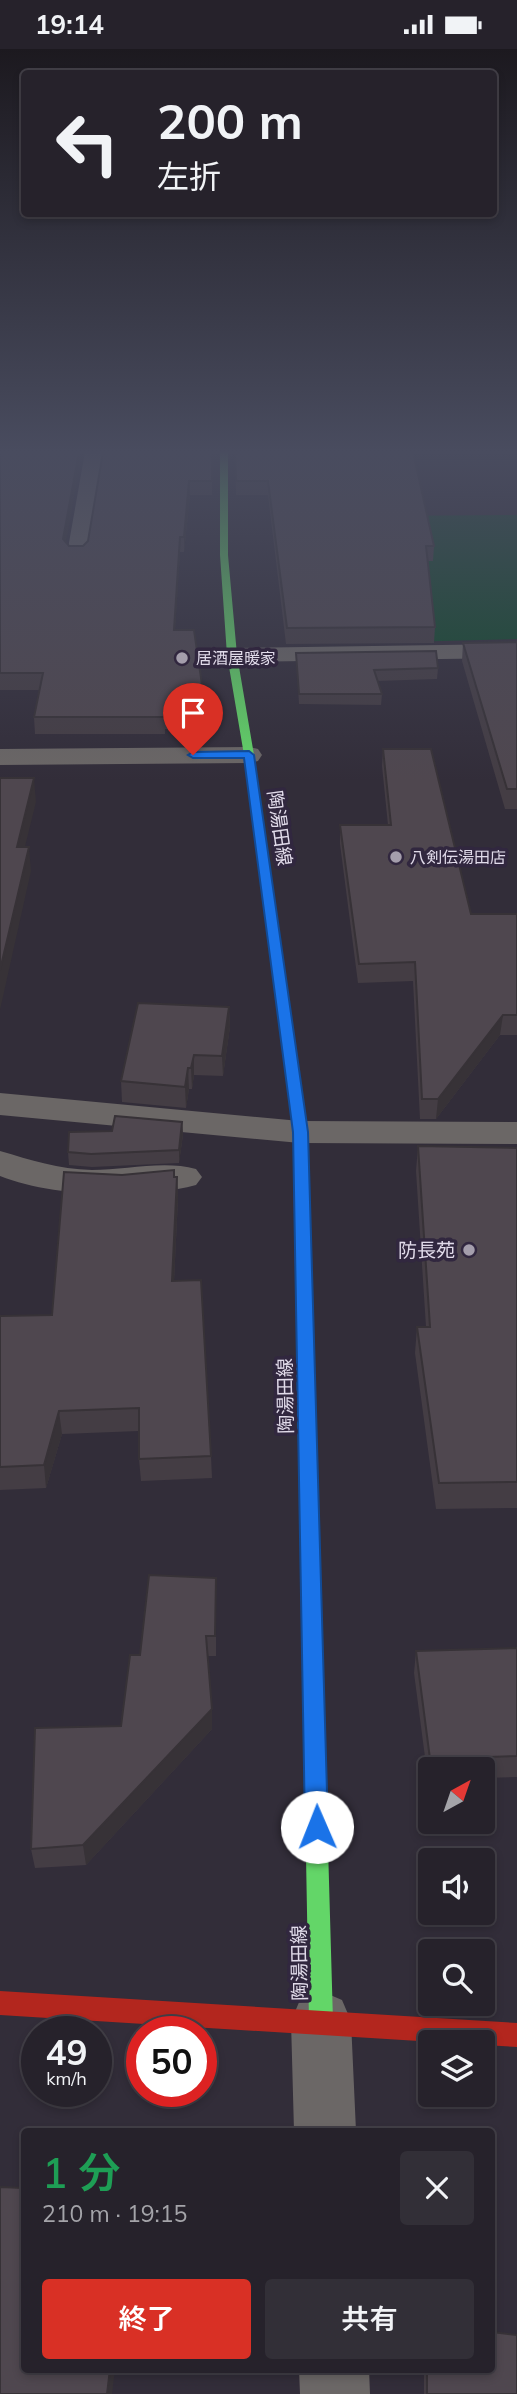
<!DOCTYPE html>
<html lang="ja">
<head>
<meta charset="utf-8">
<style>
	body { margin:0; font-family:Mulish,"Noto Sans JP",sans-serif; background:#322f37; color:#f1f3f6; height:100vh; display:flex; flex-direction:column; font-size:26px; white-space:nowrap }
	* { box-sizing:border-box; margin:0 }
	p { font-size:23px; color:#a4a4a9 }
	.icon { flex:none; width:38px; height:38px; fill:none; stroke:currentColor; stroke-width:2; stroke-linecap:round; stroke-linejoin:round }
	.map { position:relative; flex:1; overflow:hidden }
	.side { position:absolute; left:21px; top:2079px; width:474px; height:245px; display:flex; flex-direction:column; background:#26222b; border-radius:7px; box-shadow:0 4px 10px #0003,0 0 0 2px #423f47 }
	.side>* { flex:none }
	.top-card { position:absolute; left:21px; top:21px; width:476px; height:147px; border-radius:7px; box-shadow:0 4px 10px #0003,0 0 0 2px #423f47; background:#26222b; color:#f1f3f6; overflow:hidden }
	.needle { width:46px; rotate:40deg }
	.fabs { position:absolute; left:418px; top:1708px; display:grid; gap:14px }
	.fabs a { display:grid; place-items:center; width:77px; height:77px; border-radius:7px; background:#26222b; box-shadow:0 4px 10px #0003,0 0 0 2px #423f47; font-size:35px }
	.speed { position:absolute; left:21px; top:1967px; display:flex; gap:14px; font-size:35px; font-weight:700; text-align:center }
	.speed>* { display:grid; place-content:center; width:91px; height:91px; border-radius:50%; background:#26222b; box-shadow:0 4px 10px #0003,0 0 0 2px #423f47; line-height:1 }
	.speed small { font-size:18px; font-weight:400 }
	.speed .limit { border:10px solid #d22; background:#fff; color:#111 }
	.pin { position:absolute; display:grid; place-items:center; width:60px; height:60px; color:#fff; margin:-72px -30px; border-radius:50% 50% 50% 0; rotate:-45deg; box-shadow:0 0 7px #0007 }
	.pin .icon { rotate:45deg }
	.me { position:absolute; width:77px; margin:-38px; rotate:359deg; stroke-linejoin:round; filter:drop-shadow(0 0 5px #0008) }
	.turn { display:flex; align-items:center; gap:24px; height:147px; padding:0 21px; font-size:32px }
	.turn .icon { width:91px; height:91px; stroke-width:2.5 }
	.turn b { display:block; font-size:49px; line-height:60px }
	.round { display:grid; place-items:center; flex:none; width:74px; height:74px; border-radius:7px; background:#322f37 }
	.headline { display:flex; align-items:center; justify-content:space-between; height:119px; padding:0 21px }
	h1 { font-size:42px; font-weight:600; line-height:52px; color:#1e9e55 }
	.cta { display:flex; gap:14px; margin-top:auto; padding:14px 21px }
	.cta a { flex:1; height:80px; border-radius:7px; background:#d93025; color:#fff; font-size:28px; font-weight:600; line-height:80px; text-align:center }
	.cta a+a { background:#322f37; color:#f1f3f6 }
	.status { display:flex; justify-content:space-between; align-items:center; height:49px; padding:0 35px; background:#26222b; direction:ltr }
	.status svg { height:19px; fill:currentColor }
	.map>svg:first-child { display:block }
</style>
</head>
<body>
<div class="status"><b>19:14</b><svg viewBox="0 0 49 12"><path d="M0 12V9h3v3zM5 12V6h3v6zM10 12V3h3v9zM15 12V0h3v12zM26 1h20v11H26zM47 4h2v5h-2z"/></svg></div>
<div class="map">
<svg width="517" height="2345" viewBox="0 0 517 2345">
	<rect width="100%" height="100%" fill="#322d39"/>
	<path fill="#10492b" d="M 517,466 L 517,590 L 403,593 L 380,467 Z"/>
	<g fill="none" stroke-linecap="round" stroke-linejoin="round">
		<path fill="#6b6766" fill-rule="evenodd" d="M 85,403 L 103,403 L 87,505 L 84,509 L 70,509 L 67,505 Z
			M 517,595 L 517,609 L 232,613 L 224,611 L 220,606 L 224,601 L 232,599 Z
			M 249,698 L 258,700 L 262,706 L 258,712 L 249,714 L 0,716 L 0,700 Z
			M 0,1044 L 300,1072 L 517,1073 L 517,1095 L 300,1094 L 0,1066 Z
			M 0,1102 C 31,1111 58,1120 92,1121 C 125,1121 164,1111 196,1120 L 202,1128 L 196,1136 C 141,1151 53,1148 0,1127 Z
			M 321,1942 L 342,1951 L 351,1972 L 356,2082 L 294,2082 L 291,1972 L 300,1951 Z
			M 299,2320 L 369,2320 L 370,2345 L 300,2345 Z"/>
		<path fill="#63d668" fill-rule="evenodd" d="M 220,403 L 228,403 L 228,506 L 237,606 L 254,706 L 307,1083 L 309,1113 L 301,1118 L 293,1113 L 293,1083 L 244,706 L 227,606 L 220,506 Z
			M 312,1579 L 319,1582 L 322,1588 L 333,1972 L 330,1981 L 321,1984 L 312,1981 L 309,1972 L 302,1588 L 305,1582 Z"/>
		<path fill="#b3261e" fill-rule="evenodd" d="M 301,1108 L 309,1113 L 322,1588 L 319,1594 L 312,1597 L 305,1594 L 302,1588 L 293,1113 Z
			M 0,1942 L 517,1974 L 517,1998 L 483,1996 L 483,1993 L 435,1993 L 0,1966 Z"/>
	</g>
	<path fill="#443d44" d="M 0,403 L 69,497 L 83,497 L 212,403 L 212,446 L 190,446 L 184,503 L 180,503 L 175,581 L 206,663 L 206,680 L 165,680 L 165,685 L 35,685 L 34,668 L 39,641 L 0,641 Z
		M 235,403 L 434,497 L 433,512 L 428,512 L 435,578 L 434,594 L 286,595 L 268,446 L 236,446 Z
		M 517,593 L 517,760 L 505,760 L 462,612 L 463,594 Z
		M 296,604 L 438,619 L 437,630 L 377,632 L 382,645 L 381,656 L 299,655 Z
		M 383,700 L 471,865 L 517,865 L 517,986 L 500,986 L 436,1070 L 420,1070 L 413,932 L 358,934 L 340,795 L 340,776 L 388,776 L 382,717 Z
		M 229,958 L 230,978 L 223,1027 L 194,1026 L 192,1040 L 189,1040 L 186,1059 L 122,1053 L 121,1032 Z
		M 182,1073 L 183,1086 L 179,1114 L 92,1118 L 69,1116 L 68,1103 L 112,1082 Z
		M 418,1097 L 517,1099 L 517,1459 L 436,1460 L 415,1304 L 417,1278 L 426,1278 L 416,1122 Z
		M 175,1128 L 177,1128 L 178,1150 L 174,1232 L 211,1407 L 212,1429 L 141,1432 L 139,1410 L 139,1382 L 62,1385 L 46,1439 L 0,1441 L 0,1267 L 52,1266 Z
		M 216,1549 L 216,1607 L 207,1607 L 212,1680 L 86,1816 L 35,1819 L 31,1800 L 121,1677 L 140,1606 Z
		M 517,1599 L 517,1728 L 483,1729 L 483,1720 L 430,1720 L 430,1731 L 428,1731 L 414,1624 L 416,1602 Z
		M 424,2320 L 492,2320 L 517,2345 L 424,2345 Z"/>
	<path fill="#373237" d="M 79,403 L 82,403 L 64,505 L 63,490 Z
		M 189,432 L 190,446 L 184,503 L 184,488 Z
		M 180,488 L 180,503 L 174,597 L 174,581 Z
		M 34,729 L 36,753 L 19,822 L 17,798 Z
		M 29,798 L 31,822 L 0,961 L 0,921 Z
		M 229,958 L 230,978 L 223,1027 L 222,1007 Z
		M 503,966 L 500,986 L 436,1070 L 438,1050 Z
		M 194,1006 L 194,1026 L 192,1040 L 191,1019 Z
		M 188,1019 L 189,1040 L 186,1059 L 185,1038 Z
		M 182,1073 L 183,1086 L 179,1114 L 179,1101 Z
		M 177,1128 L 178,1150 L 173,1255 L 172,1232 Z
		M 59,1362 L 62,1385 L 46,1439 L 44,1416 Z
		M 212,1660 L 212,1680 L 86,1816 L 83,1796 Z
		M 110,2320 L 115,2320 L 112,2345 L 107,2345 Z"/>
	<path fill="#4f474f" stroke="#373237" stroke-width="2" d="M 0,403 L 79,403 L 63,490 L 69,497 L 83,497 L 88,492 L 103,403 L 212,403 L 212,432 L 189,432 L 184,488 L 180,488 L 174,581 L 194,581 L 206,663 L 164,663 L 164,668 L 34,668 L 43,624 L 0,624 Z
		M 235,403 L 413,403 L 434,497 L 426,497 L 435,578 L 287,579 L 268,432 L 236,432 Z
		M 517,593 L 517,740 L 507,740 L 463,594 Z
		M 436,602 L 438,619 L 374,621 L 382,645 L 299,645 L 296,604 Z
		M 383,700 L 431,700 L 471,865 L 517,865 L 517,966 L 503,966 L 438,1050 L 422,1050 L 415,913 L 359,915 L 340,776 L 391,776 Z
		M 0,729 L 34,729 L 17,798 L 29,798 L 0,921 Z
		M 138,954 L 229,958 L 222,1007 L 194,1006 L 191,1019 L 188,1019 L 185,1038 L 121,1032 Z
		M 115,1067 L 182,1073 L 179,1101 L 91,1105 L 68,1103 L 69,1083 L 112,1082 Z
		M 418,1097 L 517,1099 L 517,1433 L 439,1434 L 417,1278 L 430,1278 Z
		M 174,1121 L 174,1128 L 177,1128 L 172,1232 L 201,1231 L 211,1407 L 139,1410 L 139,1359 L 59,1362 L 44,1416 L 0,1418 L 0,1267 L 52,1266 L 64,1123 L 122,1126 Z
		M 149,1526 L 216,1529 L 215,1587 L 206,1587 L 212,1660 L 83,1796 L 31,1800 L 35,1679 L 121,1677 L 130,1606 L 140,1606 Z
		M 517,1599 L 517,1707 L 430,1710 L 416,1602 Z
		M 0,2138 L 24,2139 L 24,2320 L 110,2320 L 107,2345 L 0,2345 Z
		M 492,2283 L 517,2286 L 517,2345 L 427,2345 L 427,2320 L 492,2320 Z"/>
	<linearGradient id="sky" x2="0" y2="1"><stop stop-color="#1c191f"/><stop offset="0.55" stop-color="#494c5f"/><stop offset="1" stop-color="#494c5f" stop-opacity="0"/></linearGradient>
	<rect width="517" height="732" fill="url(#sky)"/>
	<path fill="#1a73e8" stroke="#114b97" stroke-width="2" d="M 249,702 L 254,706 L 308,1083 L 328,1778 L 325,1785 L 317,1788 L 309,1785 L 305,1778 L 293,1083 L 244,709 L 193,709 L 188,706 L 193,703 Z"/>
	<g fill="#a49eac" stroke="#31273f" stroke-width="2.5">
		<circle cx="182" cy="609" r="7"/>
		<circle cx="396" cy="808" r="7"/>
		<circle cx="469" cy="1201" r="7"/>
	</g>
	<g text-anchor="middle" stroke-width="7" stroke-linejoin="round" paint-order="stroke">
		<g font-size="16" fill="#e1dbea" stroke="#31273f" text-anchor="start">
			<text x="196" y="615">居酒屋暖家</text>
			<text x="410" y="814">八剣伝湯田店</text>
		</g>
		<g font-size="19" fill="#e1dbea" stroke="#31273f">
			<text transform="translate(280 779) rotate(82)" y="7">陶湯田線</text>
			<text transform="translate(285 1347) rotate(-91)" y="7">陶湯田線</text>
			<text transform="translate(299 1914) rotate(-91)" y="7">陶湯田線</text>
		</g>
		<g font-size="19" fill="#e1dbea" stroke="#31273f" text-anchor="end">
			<text x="455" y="1208">防長苑</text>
		</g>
	</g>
</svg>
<div class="fabs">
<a><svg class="needle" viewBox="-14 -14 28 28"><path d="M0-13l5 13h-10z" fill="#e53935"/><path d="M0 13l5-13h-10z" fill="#a4a4a9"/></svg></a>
<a><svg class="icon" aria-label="sound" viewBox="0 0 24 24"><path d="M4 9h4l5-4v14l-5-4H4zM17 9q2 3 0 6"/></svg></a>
<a><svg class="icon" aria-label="search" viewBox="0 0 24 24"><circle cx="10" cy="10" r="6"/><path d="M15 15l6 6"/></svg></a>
<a><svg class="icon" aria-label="layers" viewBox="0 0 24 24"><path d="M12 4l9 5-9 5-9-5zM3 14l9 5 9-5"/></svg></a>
</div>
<div class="speed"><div>49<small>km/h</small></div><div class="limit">50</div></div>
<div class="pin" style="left:193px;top:706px;background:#d93025"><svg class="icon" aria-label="arrive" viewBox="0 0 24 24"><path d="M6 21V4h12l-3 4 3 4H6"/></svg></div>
<svg class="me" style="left:317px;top:1778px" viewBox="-20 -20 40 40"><circle r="19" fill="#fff"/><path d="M0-13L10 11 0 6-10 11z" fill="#1a73e8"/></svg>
<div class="top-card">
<div class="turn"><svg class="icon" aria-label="left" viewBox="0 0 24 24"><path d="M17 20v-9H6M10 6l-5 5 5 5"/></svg><div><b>200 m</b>左折</div></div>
</div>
<section class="side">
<div class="headline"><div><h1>1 分</h1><p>210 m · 19:15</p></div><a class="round"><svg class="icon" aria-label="close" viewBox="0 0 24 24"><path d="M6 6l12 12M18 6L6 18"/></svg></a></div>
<div class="cta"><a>終了</a><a>共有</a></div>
</section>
</div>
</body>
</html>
